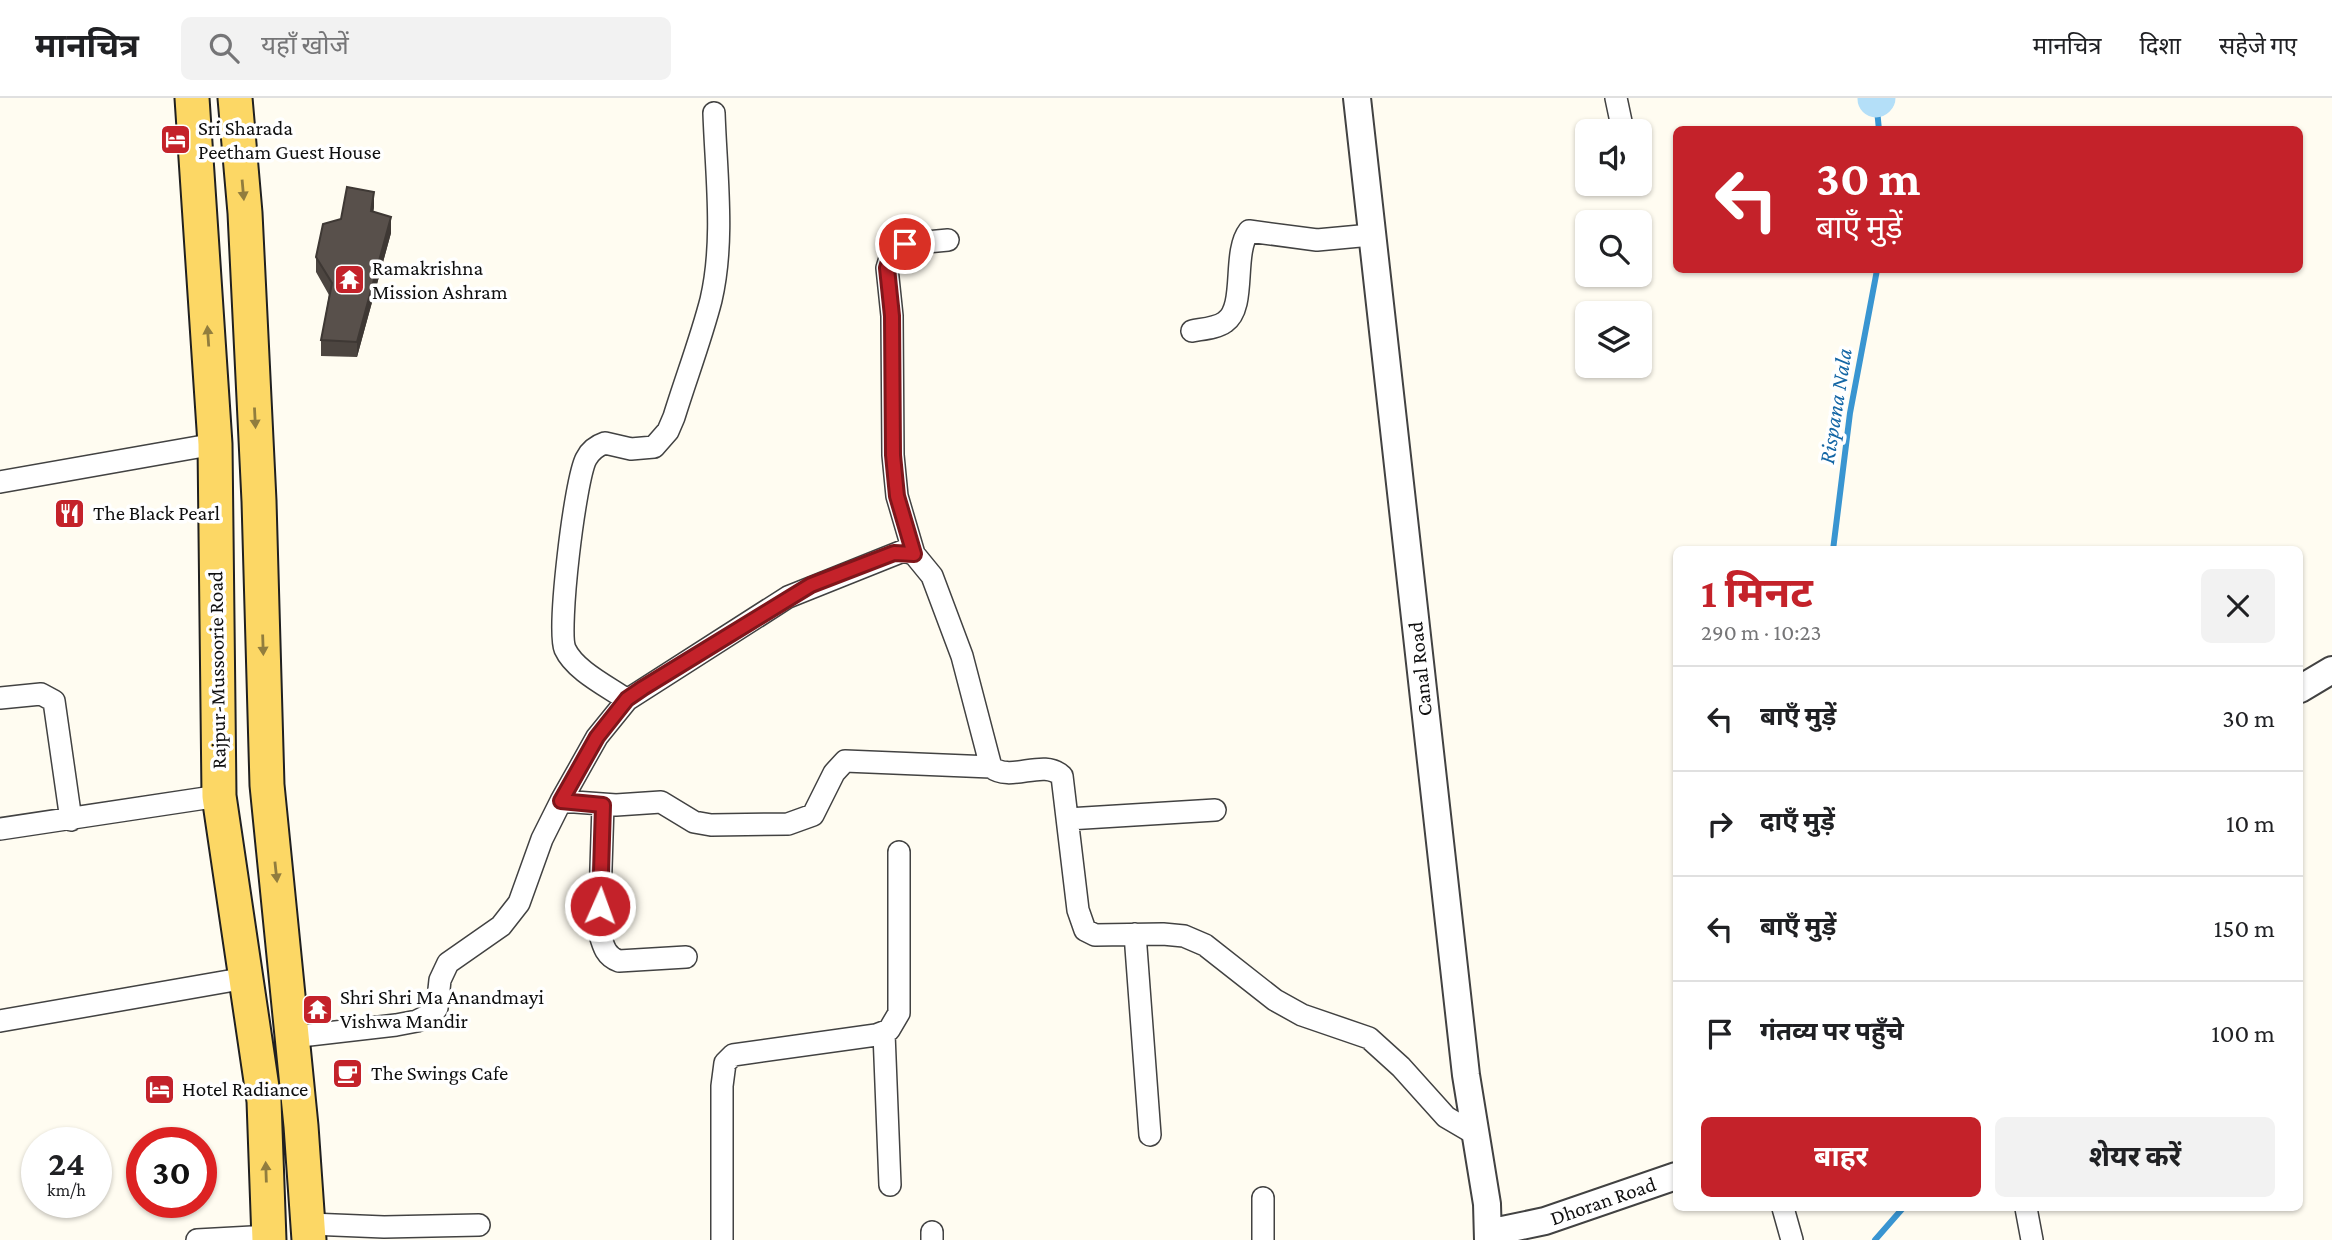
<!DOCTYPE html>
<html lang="hi">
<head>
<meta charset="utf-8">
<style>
	body { margin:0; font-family:"Crimson Pro","Noto Sans Devanagari",serif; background:#f2f2f2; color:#202124; height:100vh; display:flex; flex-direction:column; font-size:26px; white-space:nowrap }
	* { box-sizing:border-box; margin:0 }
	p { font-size:23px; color:#757577 }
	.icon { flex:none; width:38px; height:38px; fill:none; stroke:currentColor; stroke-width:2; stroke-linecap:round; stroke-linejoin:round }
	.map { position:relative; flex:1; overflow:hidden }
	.drawer { position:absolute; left:1673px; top:448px; width:630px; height:665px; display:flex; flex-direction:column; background:#fff; border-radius:10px; box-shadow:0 2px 5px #0004 }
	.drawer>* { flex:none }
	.top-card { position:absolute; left:1673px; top:28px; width:630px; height:147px; border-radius:10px; box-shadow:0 2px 5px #0004; background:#c4222a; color:#fff; overflow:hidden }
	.controls { position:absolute; left:1575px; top:21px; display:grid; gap:14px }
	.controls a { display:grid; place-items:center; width:77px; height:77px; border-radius:10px; background:#fff; box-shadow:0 2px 5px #0004; font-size:35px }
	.speed { position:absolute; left:21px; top:1029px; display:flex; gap:14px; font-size:35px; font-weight:700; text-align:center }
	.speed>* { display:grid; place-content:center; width:91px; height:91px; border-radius:50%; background:#fff; box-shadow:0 2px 5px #0004; line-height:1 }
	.speed small { font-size:18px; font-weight:400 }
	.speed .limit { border:10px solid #d22; background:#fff; color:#111 }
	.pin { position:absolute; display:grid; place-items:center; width:60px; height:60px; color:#fff; margin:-30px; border:4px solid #fff; border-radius:50%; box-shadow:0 2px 7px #0007 }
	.me { position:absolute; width:77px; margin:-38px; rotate:2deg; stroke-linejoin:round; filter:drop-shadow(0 0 5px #0008) }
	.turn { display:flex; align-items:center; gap:24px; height:147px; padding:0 28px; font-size:32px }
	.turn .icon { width:91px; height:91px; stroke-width:2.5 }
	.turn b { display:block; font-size:49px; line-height:60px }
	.round { display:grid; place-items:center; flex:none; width:74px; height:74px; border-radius:10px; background:#f2f2f2 }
	.headline { display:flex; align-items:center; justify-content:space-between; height:119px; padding:0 28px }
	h1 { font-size:42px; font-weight:700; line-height:52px; color:#c4222a }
	.primary-button { display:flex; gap:14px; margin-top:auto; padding:14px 28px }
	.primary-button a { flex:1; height:80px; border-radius:10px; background:#c4222a; color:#fff; font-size:28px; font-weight:700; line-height:80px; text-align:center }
	.primary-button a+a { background:#f2f2f2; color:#202124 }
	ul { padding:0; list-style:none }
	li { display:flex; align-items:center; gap:21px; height:105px; padding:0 28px; border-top:2px solid #e0e0e0 }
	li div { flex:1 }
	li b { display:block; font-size:26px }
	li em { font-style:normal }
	header { display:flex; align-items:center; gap:42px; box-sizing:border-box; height:98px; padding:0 35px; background:#fff; border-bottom:2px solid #e0e0e0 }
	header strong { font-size:33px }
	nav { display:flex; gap:38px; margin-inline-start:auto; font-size:24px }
	.search { width:490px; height:63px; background:#f2f2f2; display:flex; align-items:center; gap:18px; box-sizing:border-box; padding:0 24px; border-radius:10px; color:#757577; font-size:26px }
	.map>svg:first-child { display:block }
</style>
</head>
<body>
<header>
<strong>मानचित्र</strong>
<div class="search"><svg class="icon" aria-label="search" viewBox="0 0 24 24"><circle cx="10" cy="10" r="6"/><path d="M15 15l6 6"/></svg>यहाँ खोजें</div>
<nav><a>मानचित्र</a><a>दिशा</a><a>सहेजे गए</a></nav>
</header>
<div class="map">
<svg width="2332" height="1142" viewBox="0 0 2332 1142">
	<rect width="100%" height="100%" fill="#fffcf1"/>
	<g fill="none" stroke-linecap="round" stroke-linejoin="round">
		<path stroke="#3995d1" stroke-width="6" d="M 1876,1 L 1879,32
			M 1833,452 L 1850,315 L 1877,172
			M 1875,1142 L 1903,1110"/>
		<path stroke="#b4dff8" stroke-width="37" d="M 1876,1 L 1877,0"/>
		<defs>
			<path id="minor" d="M 1616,0 L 1623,33
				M 1192,233 C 1202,231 1217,230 1225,224 C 1247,209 1232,155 1249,133 L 1317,142 L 1371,137
				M 0,384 L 215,346
				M 914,456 L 897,398 L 893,357 L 892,218 L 887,170 L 892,154 L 905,146 L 948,142
				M 0,600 L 41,596 L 54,603 L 71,722
				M 627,602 C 609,589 575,573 565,551 C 557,532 575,382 586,361 C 590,353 596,348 605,345 L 631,351 L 654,349 L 668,333 L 674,319 C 686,280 701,241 711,202 C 725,142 716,75 714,15
				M 561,703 L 616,707 L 661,704 L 694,724 L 711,727 L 788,726 L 813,717 L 834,675 L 845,663 L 991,669
				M 603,707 L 599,833 C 603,847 605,858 619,863 L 686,859
				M 1068,721 L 1215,712
				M 0,731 L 219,698
				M 1135,836 L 1150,1037
				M 0,923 L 246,880
				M 884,935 L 890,1087
				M 292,939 L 396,927 L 417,923 L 433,915 L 437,910 L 440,882 L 448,865 L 501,828 L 519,805 L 542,741 L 561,703 L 597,639 L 627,602 L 788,499 L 903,453 L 914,456 L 932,478 L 962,558 L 991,669 C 1011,685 1043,660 1062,678 L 1078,812 L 1085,832 L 1095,837 L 1163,836 L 1184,838 L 1205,847 L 1275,902 L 1302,917 L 1369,940 L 1401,969 L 1446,1019 L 1475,1036
				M 1783,1110 L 1792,1142
				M 2026,1110 L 2032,1142
				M 310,1126 L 384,1129 L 479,1127
				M 932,1134 L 932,1142
				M 197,1142 L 269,1138
				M 722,1142 L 722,988 L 725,965 L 733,957 L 876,937 L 889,932 L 899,915 L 899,754
				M 1263,1142 L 1263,1100"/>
			<path id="tertiary" d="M 1357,0 L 1466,977 L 1487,1106 L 1488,1142
				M 2300,591 L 2332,572
				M 1488,1135 L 1545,1123 L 1676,1078"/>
			<path id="primary" d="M 192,0 L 215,346 L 219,698 L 264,1003 L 269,1142
				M 235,0 L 245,115 L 259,403 L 267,687 L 301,1028 L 309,1142"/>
		</defs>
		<use href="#minor" stroke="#424242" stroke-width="24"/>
		<use href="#tertiary" stroke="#424242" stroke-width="30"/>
		<use href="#primary" stroke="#202020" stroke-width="37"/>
		<use href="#minor" stroke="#fff" stroke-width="21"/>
		<use href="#tertiary" stroke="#fff" stroke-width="26"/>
		<use href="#primary" stroke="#fcd765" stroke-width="33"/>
	</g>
	<path fill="#4c4540" d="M 374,109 L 373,114 L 391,135 L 357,259 L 321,258 L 321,242 L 329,197 L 316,174 L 316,159 L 341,121 Z"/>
	<path fill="#3e3834" d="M 374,94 L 374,109 L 371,128 L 371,113 Z
		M 391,119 L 391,135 L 357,259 L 357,244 Z"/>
	<path fill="#58504b" stroke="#3e3834" stroke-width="2" d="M 347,89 L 374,94 L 371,113 L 391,119 L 357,244 L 321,242 L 332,185 L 316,159 L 323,126 L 341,121 Z"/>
	<defs><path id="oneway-solid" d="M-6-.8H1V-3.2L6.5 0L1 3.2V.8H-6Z" transform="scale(1.75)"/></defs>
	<g fill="#917d3e">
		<use href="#oneway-solid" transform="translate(243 92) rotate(85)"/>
		<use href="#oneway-solid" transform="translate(208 238) rotate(-94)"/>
		<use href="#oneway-solid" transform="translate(255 320) rotate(87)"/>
		<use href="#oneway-solid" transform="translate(263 547) rotate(88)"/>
		<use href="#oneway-solid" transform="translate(276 774) rotate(84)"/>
		<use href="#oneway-solid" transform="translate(266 1074) rotate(-92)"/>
	</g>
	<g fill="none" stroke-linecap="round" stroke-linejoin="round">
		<defs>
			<path id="route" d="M 600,808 L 603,707 L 561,703 L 597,639 L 627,601 L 643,590 L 811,487 L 894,455 L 914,456 L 897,398 L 893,357 L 892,218 L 887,170 L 892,154 L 905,146"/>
		</defs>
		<use href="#route" stroke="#7f161b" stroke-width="18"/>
		<use href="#route" stroke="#c4222a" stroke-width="12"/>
	</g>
	<defs>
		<symbol id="hotel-square" viewBox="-11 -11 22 22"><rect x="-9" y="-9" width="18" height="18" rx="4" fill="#c4222a" stroke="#fff"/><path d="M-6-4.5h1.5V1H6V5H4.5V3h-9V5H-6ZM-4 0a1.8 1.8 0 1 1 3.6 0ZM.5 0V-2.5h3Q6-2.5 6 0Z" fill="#fff"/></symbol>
		<symbol id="temple-square" viewBox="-11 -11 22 22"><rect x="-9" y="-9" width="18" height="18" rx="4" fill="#c4222a" stroke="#fff"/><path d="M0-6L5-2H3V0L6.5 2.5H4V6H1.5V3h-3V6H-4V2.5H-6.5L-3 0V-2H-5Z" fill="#fff"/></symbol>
		<symbol id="restaurant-square" viewBox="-11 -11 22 22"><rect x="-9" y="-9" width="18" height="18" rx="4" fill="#c4222a" stroke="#fff"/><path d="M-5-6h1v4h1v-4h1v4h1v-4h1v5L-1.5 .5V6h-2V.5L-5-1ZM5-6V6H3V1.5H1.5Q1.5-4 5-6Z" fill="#fff"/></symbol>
		<symbol id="cafe-square" viewBox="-11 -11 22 22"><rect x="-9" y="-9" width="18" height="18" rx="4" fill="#c4222a" stroke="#fff"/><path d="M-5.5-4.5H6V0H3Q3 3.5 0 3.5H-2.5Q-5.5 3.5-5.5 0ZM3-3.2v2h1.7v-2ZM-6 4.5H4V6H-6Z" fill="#fff"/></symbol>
	</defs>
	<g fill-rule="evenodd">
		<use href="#hotel-square" x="158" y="24" width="35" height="35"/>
		<use href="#temple-square" x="332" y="164" width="35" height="35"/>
		<use href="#restaurant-square" x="52" y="398" width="35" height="35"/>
		<use href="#temple-square" x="300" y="894" width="35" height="35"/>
		<use href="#cafe-square" x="330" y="958" width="35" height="35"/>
		<use href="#hotel-square" x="142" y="974" width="35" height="35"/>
	</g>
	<g text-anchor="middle" stroke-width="7" stroke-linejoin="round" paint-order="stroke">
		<g font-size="21" fill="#0f0f0f" stroke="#fff" text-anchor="start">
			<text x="198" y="37">Sri Sharada<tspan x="198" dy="24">Peetham Guest House</tspan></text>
			<text x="372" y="177">Ramakrishna<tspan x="372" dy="24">Mission Ashram</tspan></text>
			<text x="93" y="422">The Black Pearl</text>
			<text x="340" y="906">Shri Shri Ma Anandmayi<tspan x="340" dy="24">Vishwa Mandir</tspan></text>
			<text x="371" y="982">The Swings Cafe</text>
			<text x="182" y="998">Hotel Radiance</text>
		</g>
		<g font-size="21" fill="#0f0f0f" stroke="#fff">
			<text transform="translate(1420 571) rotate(-96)" y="7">Canal Road</text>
			<text transform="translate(217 572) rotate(-91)" y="7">Rajpur-Mussoorie Road</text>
			<text transform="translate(1603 1103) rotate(-19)" y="7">Dhoran Road</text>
		</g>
		<g font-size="23" font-style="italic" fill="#1466a5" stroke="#fff">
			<text transform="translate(1835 308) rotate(-81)" y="8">Rispana Nala</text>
		</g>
	</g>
</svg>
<div class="controls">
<a><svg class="icon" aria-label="sound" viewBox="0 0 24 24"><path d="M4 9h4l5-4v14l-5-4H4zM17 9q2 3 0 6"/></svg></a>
<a><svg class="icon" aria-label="search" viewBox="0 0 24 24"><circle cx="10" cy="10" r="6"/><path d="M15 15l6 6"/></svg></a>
<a><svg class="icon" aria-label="layers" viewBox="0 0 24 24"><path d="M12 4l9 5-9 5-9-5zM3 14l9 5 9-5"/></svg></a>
</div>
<div class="speed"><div>24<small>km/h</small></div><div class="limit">30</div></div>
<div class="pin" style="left:905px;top:146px;background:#d93025"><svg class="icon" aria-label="arrive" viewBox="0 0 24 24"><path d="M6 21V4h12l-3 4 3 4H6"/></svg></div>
<svg class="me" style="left:600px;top:808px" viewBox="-20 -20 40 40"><circle r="17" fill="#c4222a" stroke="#fff" stroke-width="3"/><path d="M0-11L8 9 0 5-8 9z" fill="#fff"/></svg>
<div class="top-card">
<div class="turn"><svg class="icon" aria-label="left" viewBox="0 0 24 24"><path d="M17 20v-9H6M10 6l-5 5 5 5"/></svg><div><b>30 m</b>बाएँ मुड़ें</div></div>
</div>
<section class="drawer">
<div class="headline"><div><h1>1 मिनट</h1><p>290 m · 10:23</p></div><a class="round"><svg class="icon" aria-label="close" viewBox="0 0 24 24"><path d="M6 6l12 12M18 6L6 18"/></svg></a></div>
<ul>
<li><svg class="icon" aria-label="left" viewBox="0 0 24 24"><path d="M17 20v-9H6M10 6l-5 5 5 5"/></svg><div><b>बाएँ मुड़ें</b></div><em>30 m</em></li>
<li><svg class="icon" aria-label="right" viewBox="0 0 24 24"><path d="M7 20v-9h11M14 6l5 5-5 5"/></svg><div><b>दाएँ मुड़ें</b></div><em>10 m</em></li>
<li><svg class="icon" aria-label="left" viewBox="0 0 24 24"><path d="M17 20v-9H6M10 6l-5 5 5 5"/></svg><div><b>बाएँ मुड़ें</b></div><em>150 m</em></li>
<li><svg class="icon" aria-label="arrive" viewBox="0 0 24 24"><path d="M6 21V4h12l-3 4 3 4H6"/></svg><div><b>गंतव्य पर पहुँचे</b></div><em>100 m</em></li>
</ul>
<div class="primary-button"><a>बाहर</a><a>शेयर करें</a></div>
</section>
</div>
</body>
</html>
